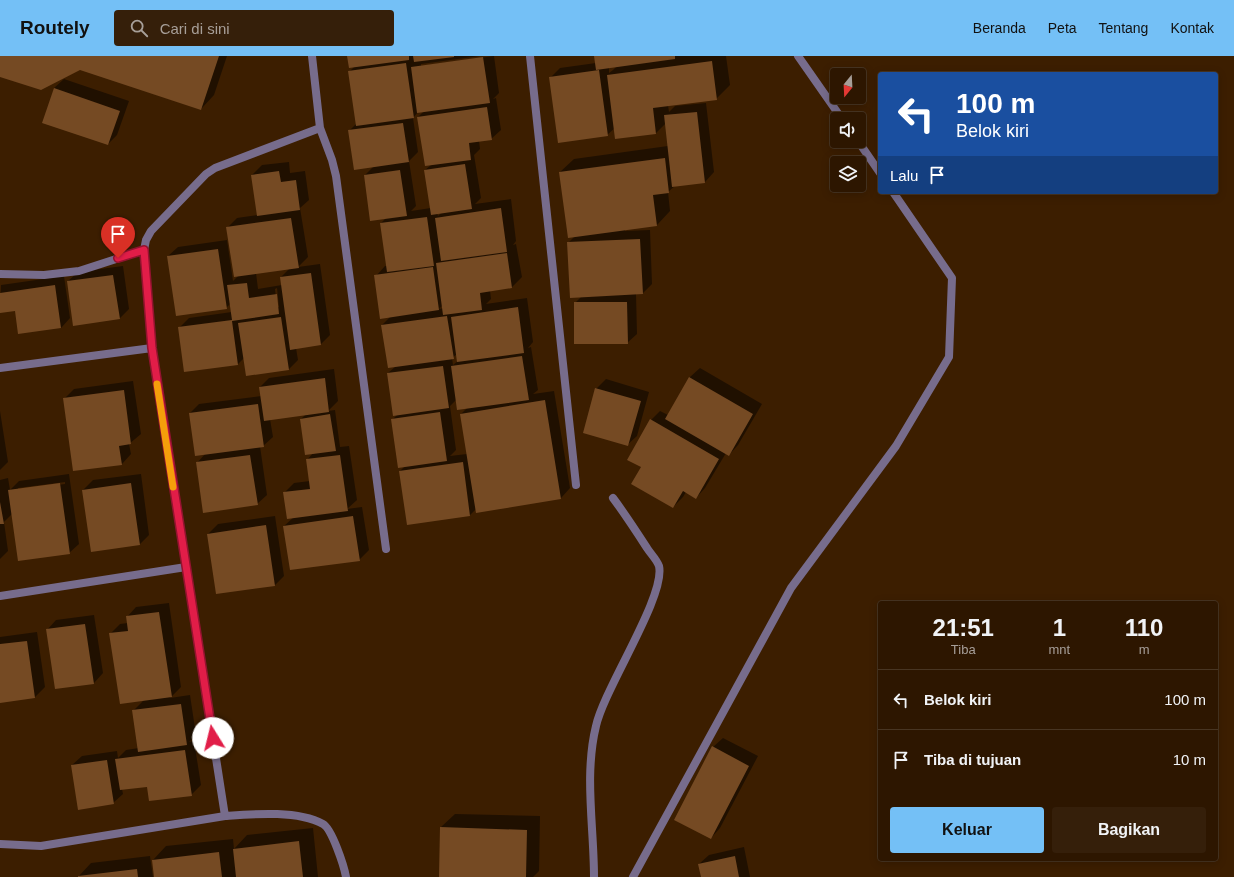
<!DOCTYPE html>
<html lang="id">
<head>
<meta charset="utf-8">
<style>
	body { margin:0; font-family:Helvetica,sans-serif; background:#351f0a; color:#f1f3f6; height:100vh; display:flex; flex-direction:column; font-size:15px; white-space:nowrap }
	* { box-sizing:border-box; margin:0 }
	p { font-size:13px; color:#a79f99 }
	.icon { flex:none; width:22px; height:22px; fill:none; stroke:currentColor; stroke-width:2; stroke-linecap:round; stroke-linejoin:round }
	.map { position:relative; flex:1; overflow:hidden }
	.panel { position:absolute; left:878px; top:545px; width:340px; height:260px; display:flex; flex-direction:column; background:#2d1600; border-radius:4px; box-shadow:0 2px 10px #0003,0 0 0 1px #483522 }
	.panel>* { flex:none }
	.top-card { position:absolute; left:878px; top:16px; width:340px; height:122px; border-radius:4px; box-shadow:0 2px 10px #0003,0 0 0 1px #483522; background:#1a4fa0; color:#fff; overflow:hidden }
	.needle { width:26px; rotate:198deg }
	.controls { position:absolute; left:830px; top:12px; display:grid; gap:8px }
	.controls a { display:grid; place-items:center; width:36px; height:36px; border-radius:4px; background:#2d1600; box-shadow:0 2px 10px #0003,0 0 0 1px #483522; font-size:20px }
	.pin { position:absolute; display:grid; place-items:center; width:34px; height:34px; color:#fff; margin:-41px -17px; border-radius:50% 50% 50% 0; rotate:-45deg; box-shadow:0 0 4px #0007 }
	.pin .icon { rotate:45deg }
	.me { position:absolute; width:44px; margin:-22px; rotate:351deg; stroke-linejoin:round; filter:drop-shadow(0 0 3px #0008) }
	.turn { display:flex; align-items:center; gap:14px; height:84px; padding:0 12px; font-size:18px }
	.turn .icon { width:52px; height:52px; stroke-width:2.5 }
	.turn b { display:block; font-size:28px; line-height:34px }
	.then { display:flex; align-items:center; height:38px; padding:0 12px; background:#0003; gap:8px; font-size:15px }
	.eta { display:flex; justify-content:space-evenly; align-items:center; height:68px; text-align:center }
	.eta b { font-size:24px; font-weight:800; line-height:28px }
	.button { display:flex; gap:8px; margin-top:auto; padding:8px 12px }
	.button a { flex:1; height:46px; border-radius:4px; background:#74c0f6; color:#111; font-size:16px; font-weight:800; line-height:46px; text-align:center }
	.button a+a { background:#351f0a; color:#f1f3f6 }
	ul { padding:0; list-style:none }
	li { display:flex; align-items:center; gap:12px; height:60px; padding:0 12px; border-top:1px solid #483522 }
	li div { flex:1 }
	li b { display:block; font-size:15px }
	li em { font-style:normal }
	header { display:flex; align-items:center; gap:24px; box-sizing:border-box; height:56px; padding:0 20px; background:#74c0f6; color:#111 }
	header strong { font-size:19px }
	nav { display:flex; gap:22px; margin-inline-start:auto; font-size:14px }
	.search { width:280px; height:36px; background:#351f0a; display:flex; align-items:center; gap:10px; box-sizing:border-box; padding:0 14px; border-radius:4px; color:#a79f99; font-size:15px }
	.map>svg:first-child { display:block }
</style>
</head>
<body>
<header>
<strong>Routely</strong>
<div class="search"><svg class="icon" aria-label="search" viewBox="0 0 24 24"><circle cx="10" cy="10" r="6"/><path d="M15 15l6 6"/></svg>Cari di sini</div>
<nav><a>Beranda</a><a>Peta</a><a>Tentang</a><a>Kontak</a></nav>
</header>
<div class="map">
<svg width="1234" height="821" viewBox="0 0 1234 821">
	<rect width="100%" height="100%" fill="#3c1e00"/>
	<path fill="#0007" fill-rule="evenodd" d="M 0,0 L 227,0 L 214,39 L 201,53 L 80,13 L 0,20 Z
		M 348,0 L 480,0 L 421,8 L 421,10 L 494,0 L 499,37 L 493,43 L 496,42 L 501,74 L 491,83 L 479,85 L 480,93 L 474,99 L 481,142 L 475,148 L 511,143 L 516,185 L 513,189 L 516,188 L 522,221 L 512,231 L 490,234 L 491,243 L 486,248 L 527,242 L 533,286 L 528,292 L 531,291 L 538,334 L 533,338 L 554,335 L 570,432 L 561,442 L 476,453 L 470,459 L 400,415 L 406,409 L 392,364 L 398,358 L 388,317 L 396,310 L 382,269 L 391,260 L 376,220 L 385,210 L 388,210 L 381,167 L 386,162 L 365,119 L 374,110 L 349,75 L 357,67 L 349,16 L 354,11 ZM 424,55 L 418,61 L 431,109 L 425,114 L 431,152 L 411,155 L 416,150 L 409,105 L 418,96 L 413,62 L 418,56 ZM 442,156 L 438,160 L 437,157 ZM 443,249 L 444,252 L 439,253 ZM 457,298 L 458,305 L 453,309 L 452,302 ZM 457,343 L 467,352 L 461,358 L 467,398 L 450,400 L 456,394 L 450,350 Z
		M 595,0 L 726,0 L 730,29 L 716,43 L 668,49 L 669,56 L 675,50 L 706,47 L 714,116 L 705,126 L 676,129 L 668,136 L 670,155 L 657,169 L 625,173 L 625,175 L 650,174 L 652,228 L 643,237 L 636,238 L 637,278 L 627,287 L 575,247 L 581,241 L 568,187 L 575,180 L 560,116 L 574,103 L 668,90 L 666,67 L 656,77 L 615,72 L 607,79 L 550,22 L 560,12 L 596,7 ZM 617,10 L 613,14 L 609,17 L 609,11 Z
		M 64,23 L 129,45 L 117,79 L 108,88 L 54,32 Z
		M 289,106 L 290,117 L 305,115 L 309,144 L 300,152 L 308,201 L 298,211 L 320,208 L 330,279 L 321,288 L 296,292 L 298,304 L 289,313 L 244,302 L 238,308 L 179,272 L 189,262 L 232,256 L 231,247 L 226,252 L 168,200 L 178,191 L 227,184 L 233,225 L 239,219 L 227,172 L 237,162 L 258,159 L 252,119 L 262,109 ZM 290,212 L 281,221 L 282,229 L 258,233 L 256,217 ZM 277,232 L 279,251 L 277,251 L 275,233 Z
		M 123,210 L 129,253 L 120,262 L 74,269 L 68,225 L 78,216 Z
		M 64,220 L 70,262 L 61,272 L 16,254 L 0,256 L 1,229 Z
		M 700,312 L 762,348 L 738,389 L 729,399 L 726,397 L 705,432 L 696,442 L 686,436 L 683,441 L 673,451 L 642,411 L 651,364 L 660,355 L 668,359 L 690,321 Z
		M 334,313 L 338,345 L 328,355 L 335,354 L 340,391 L 349,390 L 357,444 L 347,453 L 362,451 L 369,494 L 359,504 L 284,470 L 294,461 L 284,437 L 294,427 L 310,425 L 307,404 L 313,397 L 301,363 L 306,358 L 270,363 L 273,381 L 263,390 L 260,390 L 267,439 L 257,448 L 197,407 L 205,398 L 190,357 L 199,348 L 261,340 L 260,331 L 269,322 Z
		M 606,323 L 649,336 L 637,380 L 627,389 L 596,333 Z
		M 133,325 L 141,378 L 129,388 L 131,398 L 122,408 L 64,343 L 74,333 Z
		M 0,355 L 8,406 L 0,414 Z
		M 69,418 L 79,488 L 69,497 L 12,458 L 4,466 L 8,495 L 0,503 L 0,424 L 8,422 L 10,434 L 19,425 ZM 65,426 L 65,428 L 18,434 L 18,432 Z
		M 141,418 L 149,479 L 140,488 L 83,434 L 93,424 Z
		M 275,460 L 284,520 L 275,529 L 208,478 L 218,468 Z
		M 169,547 L 181,631 L 170,642 L 190,639 L 196,679 L 189,686 L 194,685 L 201,729 L 191,739 L 148,730 L 122,733 L 123,738 L 113,747 L 72,709 L 82,700 L 117,695 L 118,702 L 126,694 L 139,692 L 133,655 L 144,644 L 111,577 L 120,568 L 128,567 L 127,561 L 136,551 Z
		M 94,559 L 103,617 L 94,627 L 47,574 L 56,564 Z
		M 37,576 L 45,631 L 35,641 L 0,646 L 0,581 Z
		M 723,682 L 758,700 L 720,772 L 711,782 L 713,691 Z
		M 455,758 L 540,760 L 539,815 L 533,821 L 440,821 L 441,771 Z
		M 313,772 L 318,821 L 155,821 L 153,804 L 166,790 L 233,783 L 234,793 L 247,779 Z
		M 744,791 L 750,821 L 702,821 L 699,808 L 709,799 Z
		M 150,800 L 153,821 L 78,821 L 91,807 Z"/>
	<path fill="#754a23" d="M 0,0 L 219,0 L 201,54 L 80,14 L 41,34 L 0,21 Z
		M 347,0 L 409,0 L 409,4 L 349,12 Z
		M 413,0 L 454,0 L 454,1 L 414,6 Z
		M 594,0 L 675,0 L 675,3 L 596,14 Z
		M 483,1 L 490,47 L 417,57 L 411,11 Z
		M 712,5 L 717,44 L 653,52 L 656,78 L 615,83 L 607,19 Z
		M 406,7 L 414,62 L 356,70 L 348,15 Z
		M 599,14 L 608,80 L 558,87 L 549,21 Z
		M 54,32 L 120,55 L 108,89 L 42,67 Z
		M 487,51 L 492,84 L 469,87 L 471,104 L 425,110 L 417,61 Z
		M 697,56 L 705,127 L 672,131 L 664,59 Z
		M 403,67 L 409,106 L 354,114 L 348,74 Z
		M 665,102 L 669,137 L 653,139 L 657,170 L 568,182 L 559,116 Z
		M 465,108 L 472,153 L 431,159 L 424,114 Z
		M 400,114 L 407,160 L 370,165 L 364,119 Z
		M 279,115 L 281,126 L 296,124 L 300,154 L 257,160 L 251,119 Z
		M 501,152 L 507,196 L 441,205 L 435,162 Z
		M 427,161 L 434,210 L 387,216 L 380,167 Z
		M 291,162 L 299,212 L 234,221 L 226,171 Z
		M 640,183 L 643,238 L 570,242 L 567,186 Z
		M 218,193 L 227,253 L 176,260 L 167,200 Z
		M 507,197 L 512,232 L 480,237 L 482,254 L 443,259 L 436,207 Z
		M 433,211 L 439,254 L 380,263 L 374,219 Z
		M 311,217 L 321,289 L 290,294 L 280,221 Z
		M 113,219 L 120,263 L 73,270 L 67,225 Z
		M 247,227 L 249,242 L 277,238 L 279,258 L 232,265 L 238,309 L 184,316 L 178,271 L 232,264 L 227,229 Z
		M 55,229 L 61,272 L 18,278 L 15,255 L 0,257 L 0,237 Z
		M 574,246 L 627,246 L 628,288 L 574,288 Z
		M 518,251 L 524,297 L 457,306 L 451,261 Z
		M 447,260 L 454,303 L 388,312 L 381,269 Z
		M 281,261 L 289,314 L 246,320 L 238,267 Z
		M 522,300 L 529,344 L 457,354 L 451,310 Z
		M 443,310 L 449,352 L 393,360 L 387,317 Z
		M 689,321 L 753,358 L 729,400 L 665,363 Z
		M 325,322 L 329,356 L 264,365 L 259,331 Z
		M 595,332 L 641,345 L 628,390 L 583,377 Z
		M 124,334 L 131,388 L 119,390 L 122,409 L 73,415 L 63,342 Z
		M 545,344 L 561,443 L 476,457 L 460,358 Z
		M 258,348 L 264,391 L 195,400 L 189,357 Z
		M 440,356 L 447,405 L 398,412 L 391,363 Z
		M 330,358 L 336,395 L 305,399 L 300,363 Z
		M 650,363 L 719,403 L 696,443 L 683,435 L 673,452 L 631,428 L 641,411 L 627,404 Z
		M 250,399 L 258,449 L 203,457 L 196,406 Z
		M 340,399 L 348,455 L 287,463 L 283,436 L 310,433 L 306,403 Z
		M 463,406 L 470,460 L 407,469 L 399,415 Z
		M 60,427 L 70,498 L 18,505 L 8,434 Z
		M 131,427 L 140,489 L 91,496 L 82,434 Z
		M 0,446 L 4,468 L 0,468 Z
		M 353,460 L 360,505 L 290,514 L 283,470 Z
		M 266,469 L 275,530 L 216,538 L 207,478 Z
		M 159,556 L 172,641 L 120,648 L 109,577 L 128,575 L 126,560 Z
		M 85,568 L 94,628 L 55,633 L 46,573 Z
		M 27,585 L 35,642 L 0,647 L 0,588 Z
		M 181,648 L 187,689 L 138,696 L 132,654 Z
		M 712,690 L 749,710 L 711,783 L 674,764 Z
		M 185,694 L 192,740 L 149,745 L 147,731 L 120,734 L 115,703 Z
		M 107,704 L 114,748 L 78,754 L 71,709 Z
		M 440,771 L 527,774 L 526,821 L 439,821 Z
		M 299,785 L 303,821 L 236,821 L 233,793 Z
		M 219,796 L 222,821 L 154,821 L 152,804 Z
		M 735,800 L 739,821 L 701,821 L 698,808 Z
		M 137,813 L 138,821 L 78,821 L 78,820 Z"/>
	<g fill="none" stroke-linecap="round" stroke-linejoin="round">
		<path stroke="#776c8c" stroke-width="8" d="M 312,0 L 320,72 L 332,104 L 336,120 L 386,493
			M 530,0 L 576,429
			M 798,0 L 842,63
			M 320,72 L 215,112 L 206,118 L 151,175 L 146,184 L 144,194 L 152,292 L 225,760 C 253,758 297,754 323,768 C 332,773 344,810 346,821
			M 858,85 L 880,117
			M 0,218 L 44,219 L 79,215 L 144,194
			M 0,312 L 152,292
			M 0,540 L 186,511
			M 0,788 L 41,790 L 225,760
			M 594,821 C 594,771 584,719 596,670 C 604,633 666,540 659,510 C 657,504 650,497 647,492 C 636,475 625,458 613,442
			M 633,821 L 791,532 L 896,390 L 949,301 L 952,222 L 893,136"/>
	</g>
	<g fill="none" stroke-linecap="round" stroke-linejoin="round">
		<defs>
			<path id="route" d="M 118,202 L 144,194 L 152,292 L 213,682"/>
		</defs>
		<use href="#route" stroke="#92132f" stroke-width="10"/>
		<use href="#route" stroke="#e11d48" stroke-width="7"/>
		<path stroke="#f59e0b" stroke-width="7" d="M 157,328 L 173,431"/>
	</g>
</svg>
<div class="controls">
<a><svg class="needle" viewBox="-14 -14 28 28"><path d="M0-13l5 13h-10z" fill="#e53935"/><path d="M0 13l5-13h-10z" fill="#a79f99"/></svg></a>
<a><svg class="icon" aria-label="sound" viewBox="0 0 24 24"><path d="M4 9h4l5-4v14l-5-4H4zM17 9q2 3 0 6"/></svg></a>
<a><svg class="icon" aria-label="layers" viewBox="0 0 24 24"><path d="M12 4l9 5-9 5-9-5zM3 14l9 5 9-5"/></svg></a>
</div>
<div class="pin" style="left:118px;top:202px;background:#d93025"><svg class="icon" aria-label="arrive" viewBox="0 0 24 24"><path d="M6 21V4h12l-3 4 3 4H6"/></svg></div>
<svg class="me" style="left:213px;top:682px" viewBox="-20 -20 40 40"><circle r="19" fill="#fff"/><path d="M0-13L10 11 0 6-10 11z" fill="#e11d48"/></svg>
<div class="top-card">
<div class="turn"><svg class="icon" aria-label="left" viewBox="0 0 24 24"><path d="M17 20v-9H6M10 6l-5 5 5 5"/></svg><div><b>100 m</b>Belok kiri</div></div>
<div class="then">Lalu<svg class="icon" aria-label="arrive" viewBox="0 0 24 24"><path d="M6 21V4h12l-3 4 3 4H6"/></svg></div>
</div>
<section class="panel">
<div class="eta">
<div><b>21:51</b><p>Tiba</p></div>
<div><b>1</b><p>mnt</p></div>
<div><b>110</b><p>m</p></div>
</div>
<ul>
<li><svg class="icon" aria-label="left" viewBox="0 0 24 24"><path d="M17 20v-9H6M10 6l-5 5 5 5"/></svg><div><b>Belok kiri</b></div><em>100 m</em></li>
<li><svg class="icon" aria-label="arrive" viewBox="0 0 24 24"><path d="M6 21V4h12l-3 4 3 4H6"/></svg><div><b>Tiba di tujuan</b></div><em>10 m</em></li>
</ul>
<div class="button"><a>Keluar</a><a>Bagikan</a></div>
</section>
</div>
</body>
</html>
